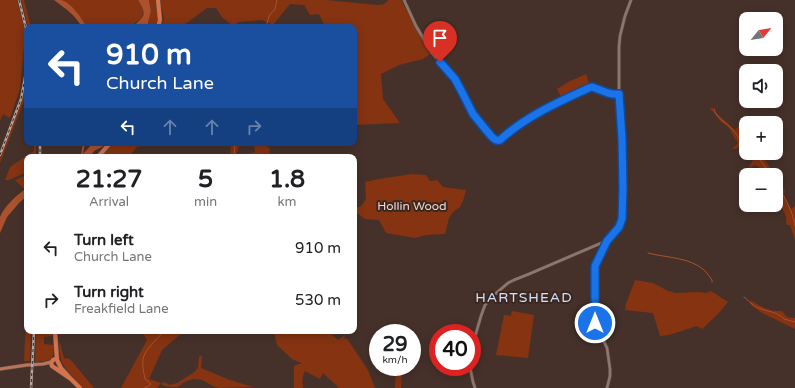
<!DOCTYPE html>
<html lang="en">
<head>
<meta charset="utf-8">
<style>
	body { margin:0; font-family:"Varela Round",sans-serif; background:#f6f6f6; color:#202124; height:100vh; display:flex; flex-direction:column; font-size:15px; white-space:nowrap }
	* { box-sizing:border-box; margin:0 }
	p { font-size:13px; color:#757577 }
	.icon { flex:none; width:22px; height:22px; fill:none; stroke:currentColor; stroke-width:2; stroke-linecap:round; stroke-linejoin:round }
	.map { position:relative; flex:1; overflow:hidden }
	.details { position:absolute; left:24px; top:154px; width:333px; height:180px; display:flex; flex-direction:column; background:#fff; border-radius:8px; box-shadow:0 2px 10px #0003 }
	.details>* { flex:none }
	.top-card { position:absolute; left:24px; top:24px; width:333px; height:122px; border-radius:8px; box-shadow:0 2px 10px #0003; background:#1a4fa0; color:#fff; overflow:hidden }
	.needle { width:26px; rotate:60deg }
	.buttons { position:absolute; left:739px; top:12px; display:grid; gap:8px }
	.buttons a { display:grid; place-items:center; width:44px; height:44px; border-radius:8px; background:#fff; box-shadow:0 2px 10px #0003; font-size:20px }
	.speed { position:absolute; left:369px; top:324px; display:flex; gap:8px; font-size:20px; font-weight:700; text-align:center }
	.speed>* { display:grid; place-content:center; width:52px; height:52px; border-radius:50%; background:#fff; box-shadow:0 2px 10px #0003; line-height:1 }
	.speed small { font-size:10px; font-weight:400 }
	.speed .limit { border:6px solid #d22; background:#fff; color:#111 }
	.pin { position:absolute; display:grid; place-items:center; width:34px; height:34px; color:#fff; margin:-41px -17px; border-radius:50% 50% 50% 0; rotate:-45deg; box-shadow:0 0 4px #0007 }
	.pin .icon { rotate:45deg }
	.me { position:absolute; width:44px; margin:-22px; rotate:0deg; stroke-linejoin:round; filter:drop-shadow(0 0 3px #0008) }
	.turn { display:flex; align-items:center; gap:14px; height:84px; padding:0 16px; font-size:18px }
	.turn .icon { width:52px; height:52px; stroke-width:2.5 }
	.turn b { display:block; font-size:28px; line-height:34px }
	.lanes { display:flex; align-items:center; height:38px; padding:0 16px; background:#0003; justify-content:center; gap:20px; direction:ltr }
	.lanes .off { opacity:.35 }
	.eta { display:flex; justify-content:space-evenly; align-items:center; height:68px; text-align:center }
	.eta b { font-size:24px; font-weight:700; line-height:28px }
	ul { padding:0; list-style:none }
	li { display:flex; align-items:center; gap:12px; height:52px; padding:0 16px }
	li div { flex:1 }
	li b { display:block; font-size:15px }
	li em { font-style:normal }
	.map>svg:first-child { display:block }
</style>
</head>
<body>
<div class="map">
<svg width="795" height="388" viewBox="0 0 795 388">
	<rect width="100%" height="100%" fill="#46312a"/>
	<path fill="#853311" d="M 0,0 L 17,0 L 25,31 L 23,58 L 20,89 L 10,118 L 3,114 L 0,121 Z
		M 21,0 L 24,0 L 31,27 L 28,27 Z
		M 62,0 L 138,0 C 142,6 144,11 142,18 L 135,23 L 134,27 L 87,27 L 75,10 Z
		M 149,0 L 157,0 L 159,21 L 154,27 L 147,27 L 151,11 Z
		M 160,0 L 326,0 L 377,5 C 382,5 386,4 388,0 L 401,0 L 430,54 L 423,59 L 399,65 L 381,74 L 383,99 L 400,123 L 354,125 L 354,27 L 325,27 L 319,14 L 310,15 L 304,5 L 290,4 L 273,25 L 262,20 L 238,22 L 234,27 L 222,17 L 216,8 L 207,8 L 184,25 L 183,27 L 161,27 L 164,19 Z
		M 27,70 L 27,93 L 0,163 L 0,159 L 22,99 Z
		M 586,74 L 590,86 L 562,99 L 557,89 L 568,82 Z
		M 710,108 L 713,108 L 714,111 L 735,130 L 740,125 L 746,130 L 746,151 L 741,145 L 736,149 L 732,149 L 738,143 L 735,139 L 730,129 L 726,125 L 721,122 Z
		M 34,143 L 36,143 L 36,157 L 27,157 L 27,172 L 9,180 L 5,180 L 10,167 L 34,151 Z
		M 111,143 L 140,143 L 129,157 L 100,157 Z
		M 231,143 L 240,143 L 236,156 L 255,152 L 254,143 L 259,143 L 270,148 L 269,157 L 230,157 Z
		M 747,153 L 760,153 L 775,175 L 766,175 L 760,168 L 755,165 L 750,168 L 749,167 L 753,160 Z
		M 411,174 L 426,175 L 430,181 L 437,180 L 443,187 L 466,190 L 463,201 L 460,207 L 453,212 L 449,218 L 445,234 L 426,235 L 415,238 L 386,233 L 379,220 L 365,219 L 354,211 L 354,209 L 361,206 L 366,199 L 365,182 C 380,178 396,177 411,174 Z
		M 27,175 L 27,185 L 23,188 L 15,180 Z
		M 776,177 L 785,191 L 784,193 L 786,201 L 791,209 L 795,206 L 795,240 L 790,225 L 787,225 L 786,222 C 788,213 779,207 777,199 C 774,193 776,183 776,177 Z
		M 635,280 L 653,283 L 668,291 L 676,293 L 699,292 L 706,293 L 711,291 L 728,302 L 718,314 L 702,329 L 697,326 L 669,335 L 660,336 L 653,313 L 625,310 L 626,304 Z
		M 27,300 L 27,331 L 31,331 L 30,361 L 24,361 Z
		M 750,300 L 764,308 L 773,311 L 782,311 L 787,317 L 795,318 L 795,329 L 762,313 L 751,305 Z
		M 512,311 L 534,315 L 528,358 L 496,355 L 504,315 L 511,316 Z
		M 36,331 L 52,331 L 52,336 L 44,337 L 44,344 L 54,345 C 54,362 51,360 35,362 Z
		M 141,331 L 193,331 L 190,334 L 182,333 L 162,350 L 149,379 L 161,383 L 157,388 L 121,388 L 147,340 Z
		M 272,331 L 328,331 L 338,340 L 345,335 L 344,338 L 348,340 L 368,370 L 375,388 L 339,388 L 323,373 L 320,379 L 305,371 C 302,377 302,382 303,388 L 294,388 L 294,366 L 299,364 L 302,364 L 299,362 L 292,359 L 277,345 L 274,333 Z
		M 60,343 L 64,358 L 70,359 L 94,388 L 83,388 C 76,379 65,371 61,360 C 60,355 59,349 59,344 Z
		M 202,355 L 201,368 L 230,380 L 253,387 L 219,388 L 213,386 L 202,380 L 193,379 L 184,382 L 178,387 L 172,387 L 164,386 L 161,384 L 164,382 L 170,385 L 177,383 L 193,373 L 198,368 L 199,357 Z
		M 396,367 L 402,367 L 401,388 L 395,388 Z"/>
	<path fill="#ab512e" d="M 54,0 C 56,0 59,0 61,0 C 71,2 82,19 87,27 L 82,27 C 74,14 66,9 54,0 Z
		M 138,0 L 149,0 L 149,1 L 151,11 L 147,27 L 132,27 L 134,27 C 136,23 138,22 141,19 C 147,14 141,5 138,0 Z
		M 83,143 L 85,143 L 83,154 L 93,143 L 105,143 L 102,147 L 94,151 L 90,157 L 79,157 L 81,155 Z
		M 27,188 L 27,196 L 19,203 L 7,217 L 0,233 C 0,228 0,221 0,217 C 5,205 17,195 27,188 Z"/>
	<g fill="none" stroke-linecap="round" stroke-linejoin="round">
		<path stroke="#ab512e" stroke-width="1" d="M 266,27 L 269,16 L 275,9 L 277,0
			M 714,109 C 716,118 727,123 733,130 C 736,133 738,137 741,141
			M 743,143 L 746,146
			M 755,153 L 771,175
			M 234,157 L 235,143
			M 27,175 L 24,184 L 27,186
			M 776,183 C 784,196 793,211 795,226
			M 648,253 C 667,258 689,257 704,270 C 707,273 710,277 712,280 L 712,282
			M 744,297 C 747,299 749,302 752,304 C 761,312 777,310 784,319 L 795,322
			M 144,388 L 145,387 L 147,387 L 151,384 L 150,383 L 145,379 C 144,373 142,366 143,360 C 144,349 157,340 164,331"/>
		<defs>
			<path id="secondary" d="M 404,0 L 416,26 L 432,53 L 455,79 L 464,96 L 473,114 L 491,136 L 494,139 L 500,141 C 525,116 558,102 589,88 L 591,87 L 608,93 L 613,94 L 619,94
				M 472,347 L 481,316 L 485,305 L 494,295 L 508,283 L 514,280 L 529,274 L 606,241
				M 470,367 L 473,382 L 475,388
				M 607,388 L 610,376 L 610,369 L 607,348 L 595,323 L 595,266 L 607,241 L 619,227 L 622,219 L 623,188 L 619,94 L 619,47 L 620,36 L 625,16 L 631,0"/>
			<path id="primary" d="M 0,369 L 27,365 L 43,364 L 51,362"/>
			<path id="highway" d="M 158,0 L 160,20 L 158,27
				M 98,157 L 110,143
				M 55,331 L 57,360 L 61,368 L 71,379
				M 57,360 L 55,359 L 53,360 L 51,363 L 52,366 L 71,379 L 80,388"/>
		</defs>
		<use href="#secondary" stroke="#62504a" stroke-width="3.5"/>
		<use href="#primary" stroke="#62504a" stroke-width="4"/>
		<use href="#highway" stroke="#62504a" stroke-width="5"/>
		<use href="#secondary" stroke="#8e766d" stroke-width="2.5"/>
		<use href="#primary" stroke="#b97459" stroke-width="3"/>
		<use href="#highway" stroke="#d6724c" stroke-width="4"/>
		<defs>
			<path id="rail" d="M 19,0 L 27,32
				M 26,28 L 27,50
				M 40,143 L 40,157
				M 0,155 L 21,99 L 26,72 L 27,51
				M 31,388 L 34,331"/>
		</defs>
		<use href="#rail" stroke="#b7a7a1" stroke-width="2.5"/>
		<use href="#rail" stroke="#3b2720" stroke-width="1" stroke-dasharray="3" stroke-linecap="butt"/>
	</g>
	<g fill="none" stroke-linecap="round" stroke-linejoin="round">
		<defs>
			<path id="route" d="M 440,62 L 455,79 L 464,96 L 473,114 L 491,136 C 494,139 496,141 500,140 C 525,117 558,102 589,88 L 592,87 L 608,93 L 613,94 L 619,94 L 622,138 L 623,188 L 622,219 L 619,227 L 607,241 L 595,266 L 595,323"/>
		</defs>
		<use href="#route" stroke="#114b97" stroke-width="10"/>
		<use href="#route" stroke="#1a73e8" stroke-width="7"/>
	</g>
	<g text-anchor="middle" stroke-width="4" stroke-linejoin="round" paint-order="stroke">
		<g font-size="12" fill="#f3d9d0" stroke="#3b2720">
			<text x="412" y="210">Hollin Wood</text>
		</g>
		<g font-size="14" letter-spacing="1" fill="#d3e0fb" stroke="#3b2720">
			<text x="524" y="302">HARTSHEAD</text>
		</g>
	</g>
</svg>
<div class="buttons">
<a><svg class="needle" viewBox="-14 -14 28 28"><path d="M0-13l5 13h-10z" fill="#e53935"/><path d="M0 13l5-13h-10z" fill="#757577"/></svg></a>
<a><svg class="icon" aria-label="sound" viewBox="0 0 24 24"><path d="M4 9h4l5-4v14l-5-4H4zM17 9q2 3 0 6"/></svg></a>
<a>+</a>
<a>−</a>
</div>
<div class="speed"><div>29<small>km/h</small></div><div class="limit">40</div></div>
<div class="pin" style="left:440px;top:62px;background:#d93025"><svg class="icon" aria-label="arrive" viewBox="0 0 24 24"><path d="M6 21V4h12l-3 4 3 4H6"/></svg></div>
<svg class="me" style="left:595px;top:323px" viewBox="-20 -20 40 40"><circle r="17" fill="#1a73e8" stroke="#fff" stroke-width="3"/><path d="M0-11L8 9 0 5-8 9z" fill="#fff"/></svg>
<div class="top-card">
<div class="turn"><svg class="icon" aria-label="left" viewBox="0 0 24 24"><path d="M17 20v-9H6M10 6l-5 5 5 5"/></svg><div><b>910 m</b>Church Lane</div></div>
<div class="lanes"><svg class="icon" aria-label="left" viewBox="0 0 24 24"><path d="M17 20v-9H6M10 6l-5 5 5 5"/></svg><svg class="icon off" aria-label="ahead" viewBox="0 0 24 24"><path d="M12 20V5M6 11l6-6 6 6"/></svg><svg class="icon off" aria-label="ahead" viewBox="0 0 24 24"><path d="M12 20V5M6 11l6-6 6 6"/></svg><svg class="icon off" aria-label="right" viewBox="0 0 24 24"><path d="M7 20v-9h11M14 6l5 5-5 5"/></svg></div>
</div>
<section class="details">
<div class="eta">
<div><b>21:27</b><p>Arrival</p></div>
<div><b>5</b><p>min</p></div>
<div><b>1.8</b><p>km</p></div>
</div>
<ul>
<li><svg class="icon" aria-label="left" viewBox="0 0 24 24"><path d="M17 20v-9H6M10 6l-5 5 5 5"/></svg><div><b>Turn left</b><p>Church Lane</p></div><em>910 m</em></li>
<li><svg class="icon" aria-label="right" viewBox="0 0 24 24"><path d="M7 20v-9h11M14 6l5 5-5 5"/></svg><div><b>Turn right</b><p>Freakfield Lane</p></div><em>530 m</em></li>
</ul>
</section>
</div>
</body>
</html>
